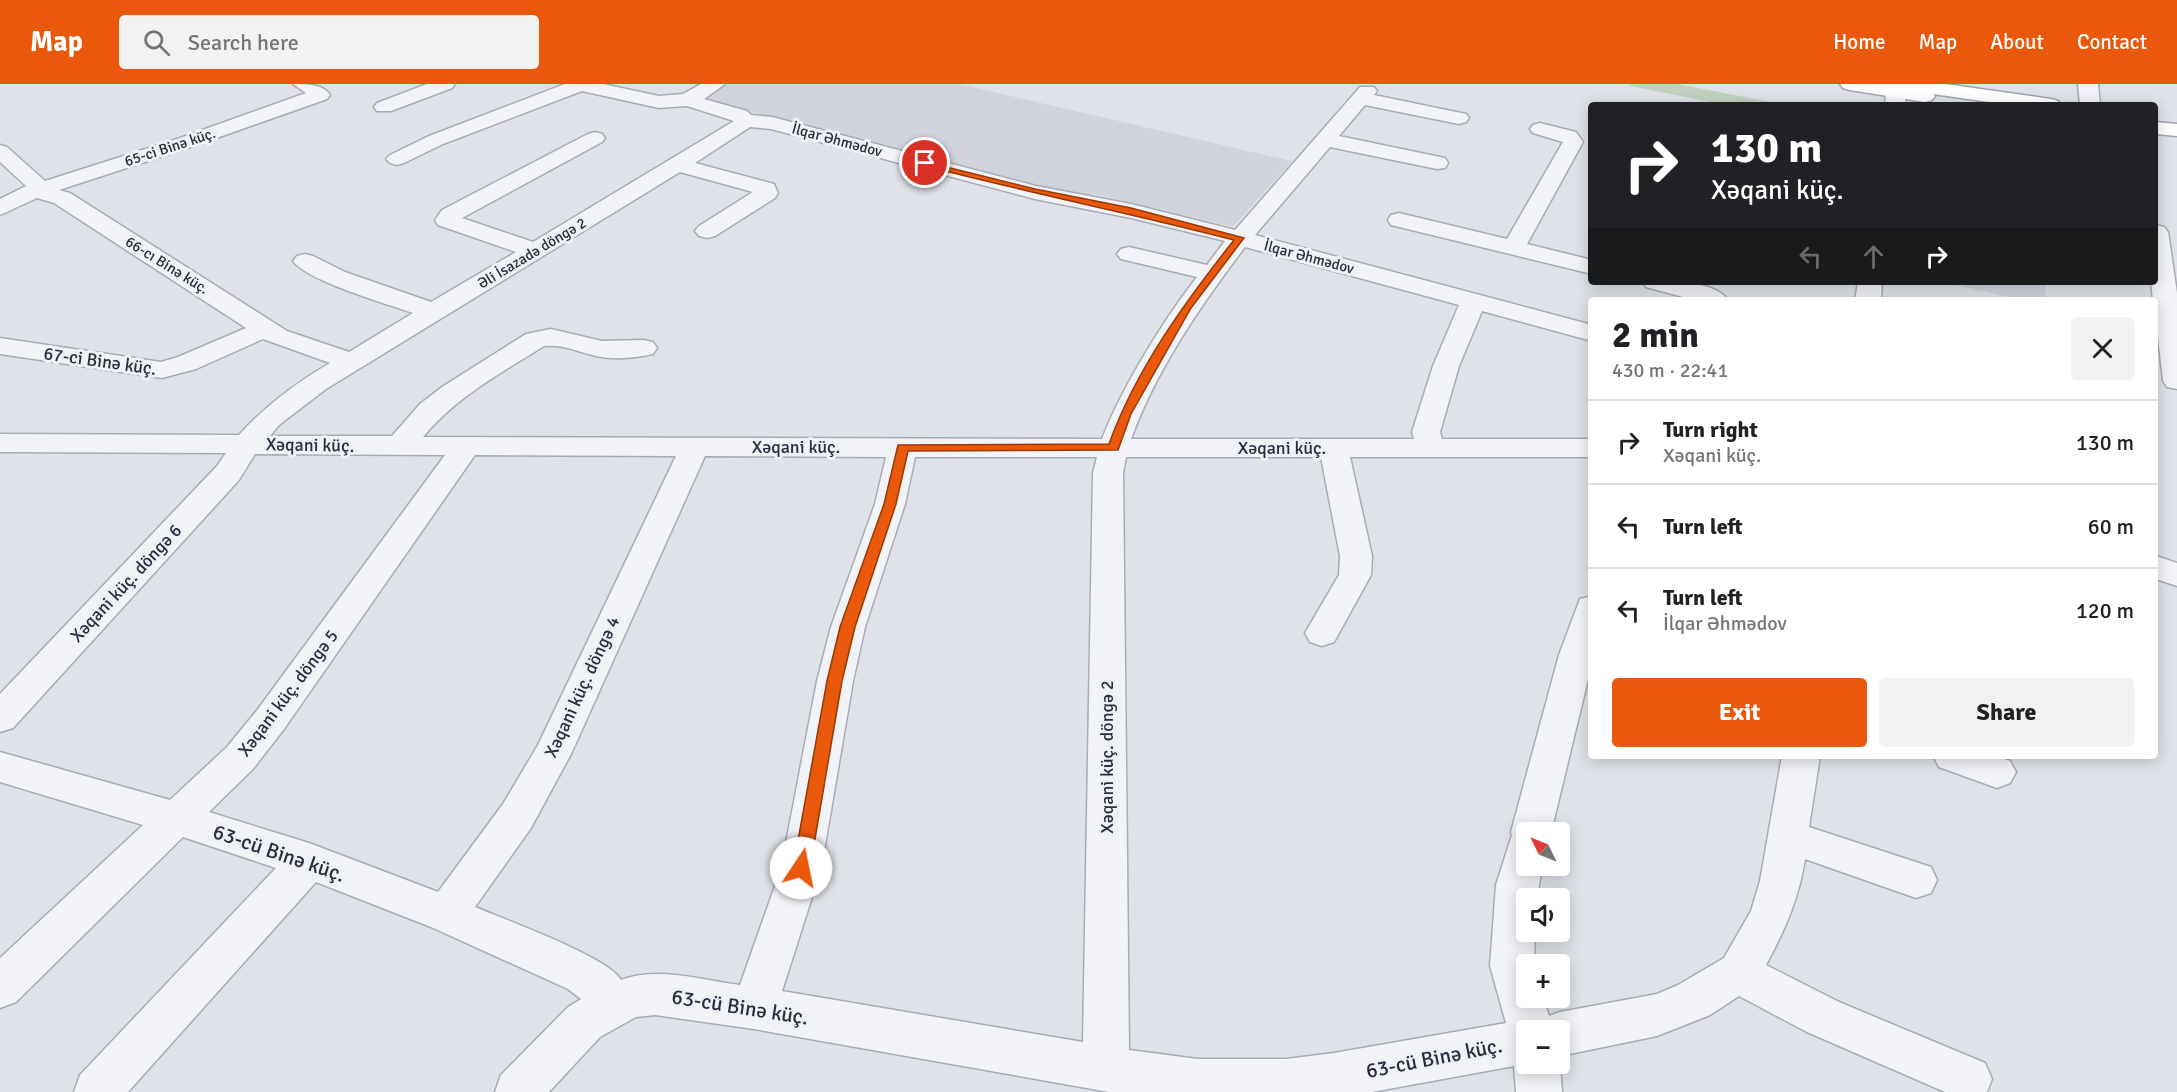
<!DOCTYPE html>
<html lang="en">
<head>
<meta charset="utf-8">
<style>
	body { margin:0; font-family:Signika,sans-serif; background:#f2f2f2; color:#202124; height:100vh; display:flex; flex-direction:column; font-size:22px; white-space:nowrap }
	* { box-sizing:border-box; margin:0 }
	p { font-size:20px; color:#757577 }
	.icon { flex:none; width:33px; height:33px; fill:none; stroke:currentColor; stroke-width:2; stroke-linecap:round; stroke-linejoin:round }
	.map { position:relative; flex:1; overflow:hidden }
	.side { position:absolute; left:1588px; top:213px; width:570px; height:462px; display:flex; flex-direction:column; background:#fff; border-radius:6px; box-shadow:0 3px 15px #0003 }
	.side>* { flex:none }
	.guide { position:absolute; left:1588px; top:18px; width:570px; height:183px; border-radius:6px; box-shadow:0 3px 15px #0003; background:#202124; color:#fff; overflow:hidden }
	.needle { width:39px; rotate:313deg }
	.buttons { position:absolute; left:1516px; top:738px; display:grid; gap:12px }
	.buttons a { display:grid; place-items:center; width:54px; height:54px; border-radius:6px; background:#fff; box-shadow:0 3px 15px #0003; font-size:30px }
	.pin { position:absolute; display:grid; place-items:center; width:51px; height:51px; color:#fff; margin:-26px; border:3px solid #fff; border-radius:50%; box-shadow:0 2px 6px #0007 }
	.me { position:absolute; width:66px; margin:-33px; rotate:11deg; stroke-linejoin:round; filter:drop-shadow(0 0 4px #0008) }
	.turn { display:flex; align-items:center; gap:21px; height:126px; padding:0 24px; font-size:27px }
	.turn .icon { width:78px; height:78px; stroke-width:2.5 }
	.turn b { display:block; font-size:42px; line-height:51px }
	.lanes { display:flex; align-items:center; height:57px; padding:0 24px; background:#0003; justify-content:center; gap:30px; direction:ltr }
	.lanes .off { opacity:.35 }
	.round { display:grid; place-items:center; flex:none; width:63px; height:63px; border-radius:6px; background:#f2f2f2 }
	.overview { display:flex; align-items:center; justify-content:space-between; height:102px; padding:0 24px }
	h1 { font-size:36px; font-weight:700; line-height:45px }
	.primary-button { display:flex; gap:12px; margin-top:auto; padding:12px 24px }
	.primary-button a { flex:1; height:69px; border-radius:6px; background:#ea580c; color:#fff; font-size:24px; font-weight:700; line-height:69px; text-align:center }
	.primary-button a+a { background:#f2f2f2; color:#202124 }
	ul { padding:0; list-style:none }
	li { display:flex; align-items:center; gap:18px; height:84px; padding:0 24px; border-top:2px solid #e0e0e0 }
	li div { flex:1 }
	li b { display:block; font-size:22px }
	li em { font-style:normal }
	header { display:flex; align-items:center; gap:36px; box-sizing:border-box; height:84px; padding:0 30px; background:#ea580c; color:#fff }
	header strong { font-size:28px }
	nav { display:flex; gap:33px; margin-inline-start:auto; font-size:21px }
	.search { width:420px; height:54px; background:#f2f2f2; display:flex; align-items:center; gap:15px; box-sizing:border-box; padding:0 21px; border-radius:6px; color:#757577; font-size:22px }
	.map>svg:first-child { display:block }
</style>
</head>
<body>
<header>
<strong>Map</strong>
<div class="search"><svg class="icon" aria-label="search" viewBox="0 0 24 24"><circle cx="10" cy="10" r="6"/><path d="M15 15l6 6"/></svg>Search here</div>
<nav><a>Home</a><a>Map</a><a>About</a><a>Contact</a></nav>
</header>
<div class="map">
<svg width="2177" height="1008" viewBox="0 0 2177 1008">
	<rect width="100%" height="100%" fill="#dfe2e8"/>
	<path fill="#d1d4dd" d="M 723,0 L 959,0 L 1292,77 L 1233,143 L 1094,110 L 1073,112 L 697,14 Z
		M 1942,198 L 2046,198 L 2045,216 L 2021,216 Z"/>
	<path fill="#c3d2c0" d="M 1631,0 L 1677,0 L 1786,21 L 1725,21 L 1630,2 Z"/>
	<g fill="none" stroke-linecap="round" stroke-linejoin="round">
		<defs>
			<path id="minor" d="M 293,0 C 307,0 323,0 330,11 L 327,15 L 194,62 L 59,106 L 70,109 L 287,247 L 349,268 L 413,229 C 388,220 307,197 293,177 L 297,172 L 305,170 L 313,172 L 345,188 L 431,218 L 516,168 L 438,141 L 435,136 L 442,126 L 588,50 L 595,48 L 602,50 L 605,54 L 602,58 L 462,134 L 533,158 L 734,37 L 687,22 L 659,24 L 582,7 L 443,60 L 404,79 L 397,81 L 390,79 L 386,75 L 390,71 L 429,52 L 565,0 L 603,0 L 659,12 L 683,10 L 701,0 L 725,0 L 704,15 L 747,27 L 751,31 L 772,33 L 1036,102 L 1131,120 L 1235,146 L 1360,3 L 1374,3 L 1377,7 L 1374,11 L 1466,30 L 1469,34 L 1466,38 L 1459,40 L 1365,21 L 1339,52 L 1445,74 L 1448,79 L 1445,84 L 1437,85 L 1330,63 L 1255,151 L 1592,241 L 1592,257 L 1482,227 L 1459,282 L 1440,348 L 1442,355 L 1592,355 L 1592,373 L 1350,373 L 1372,472 L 1371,491 L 1334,558 L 1322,562 L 1310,558 L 1305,549 L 1339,491 L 1340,472 L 1321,373 L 1126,373 L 1123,389 L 1129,966 L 1198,975 L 1286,975 L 1334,969 L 1506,939 L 1490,882 L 1496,801 L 1512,751 L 1511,748 L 1559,571 L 1580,515 L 1592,512 L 1592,579 L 1551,748 L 1527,748 L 1527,782 L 1542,782 L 1537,814 L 1527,814 L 1527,848 L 1535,848 L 1534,880 L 1527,880 L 1527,914 L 1543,914 L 1549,932 L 1560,928 L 1657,910 L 1678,901 L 1724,874 L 1751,827 L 1760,797 L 1782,672 L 1820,672 L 1809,743 L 1931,783 L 1937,796 L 1931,809 L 1916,814 L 1805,775 C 1799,814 1785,846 1766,881 L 1839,918 L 1985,979 L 1992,995 L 1987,1008 L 1945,1008 L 1807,948 L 1739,912 L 1710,931 L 1657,952 L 1560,972 L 1560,946 L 1527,946 L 1527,980 L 1560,980 L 1562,1008 L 1516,1008 L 1514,982 L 1372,1008 L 1109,1008 L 754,945 L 655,931 L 636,933 L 600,953 L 549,1008 L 495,1008 L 501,991 L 568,923 L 581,915 L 568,905 L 431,843 L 316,798 L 128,1008 L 74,1008 L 80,991 L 276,784 L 183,753 L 16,918 L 0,924 L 0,874 L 143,741 L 0,698 L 0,668 L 170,716 L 227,663 L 258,625 L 445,371 L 255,370 L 239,396 L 13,644 L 0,648 L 0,610 L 217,382 L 226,369 L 0,368 L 0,350 L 239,351 C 265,322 296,299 330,279 L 263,255 L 196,285 L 162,294 L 0,270 L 0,254 L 161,278 L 178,273 L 246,244 L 54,119 L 37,114 L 0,131 L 0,115 L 26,102 L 0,78 L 0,61 L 7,63 L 45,97 L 180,54 L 306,9 ZM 750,43 L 771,45 L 1035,115 L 1131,134 L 1225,157 L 1207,181 L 1129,163 L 1121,165 L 1117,170 L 1121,175 L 1197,193 C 1163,237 1122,303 1102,355 L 423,353 C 456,313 501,289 544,262 C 562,260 579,268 596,272 C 614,276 635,274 653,270 L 657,264 L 653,258 L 644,256 L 602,257 L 551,245 L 526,250 L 442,303 L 420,320 L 392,352 L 270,352 L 279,341 L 326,305 L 680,88 L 753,108 L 699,142 L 695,147 L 699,152 L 707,154 L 715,152 L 775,114 L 778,109 L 774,100 L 695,79 ZM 1245,163 L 1459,221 L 1433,282 L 1412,348 L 1414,355 L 1131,355 C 1156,286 1201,221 1245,163 ZM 475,371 L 676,372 L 538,661 L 503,720 L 438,808 L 309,759 L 209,728 L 253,685 L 284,645 ZM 705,372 L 886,373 L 875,420 L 831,543 L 817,597 L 781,785 L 740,901 C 702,896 657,882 621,896 C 609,873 503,835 475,823 L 531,744 L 572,668 ZM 915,373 L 1097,373 L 1093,389 L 1083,958 L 782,907 L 821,785 L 853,597 L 865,543 L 905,420 Z
				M 427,0 L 455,0 L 452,4 L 391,27 L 377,27 L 374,23 L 377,19 Z
				M 2078,0 L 2098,0 L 2100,21 L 2080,21 Z
				M 1896,2 L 1903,4 L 1906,8 L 1905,21 L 1885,21 L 1886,8 L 1889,4 Z
				M 1540,39 L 1576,48 L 1583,58 L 1527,160 L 1592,176 L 1592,190 L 1391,141 L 1388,136 L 1391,131 L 1399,129 L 1507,155 L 1563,58 L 1533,49 L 1530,45 L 1533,41 Z
				M 2156,141 L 2164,143 L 2168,148 L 2177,209 L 2177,305 L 2167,303 L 2163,297 L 2156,235 L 2156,216 L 2153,216 L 2151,198 L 2156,198 Z
				M 1643,198 C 1665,198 1713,195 1728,216 L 1694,216 L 1646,203 Z
				M 1858,198 L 1882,198 L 1881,216 L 1855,216 Z
				M 2156,472 L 2177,479 L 2177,502 L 2156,495 Z
				M 1933,672 L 1996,672 L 2010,677 L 2016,688 L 2010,699 L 1997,704 L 1939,683 Z"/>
			<path id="major" d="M 1840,0 L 1945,0 L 2051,15 L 2058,17 L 2061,21 L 2010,21 L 1933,10 L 1935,12 L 1932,16 L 1925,18 L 1850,6 L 1843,4 Z
				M 2156,38 L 2177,40 L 2177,52 L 2156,50 Z"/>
		</defs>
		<use href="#minor" stroke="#a8acb5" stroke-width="3"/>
		<use href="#major" stroke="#9fa5b3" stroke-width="3"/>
		<use href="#minor" fill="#f2f3f6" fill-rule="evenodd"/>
		<use href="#major" fill="#fff" fill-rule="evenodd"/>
	</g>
	<path fill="#ea580c" stroke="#983908" stroke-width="1.5" d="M 922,77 L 1035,105 L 1131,124 L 1244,154 L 1191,224 L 1131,330 L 1118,366 L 908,367 L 896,420 L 855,543 L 842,597 L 810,784 L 807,790 L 801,792 L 795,790 L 793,784 L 827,597 L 840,543 L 884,420 L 898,361 L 1109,360 C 1136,285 1185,218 1234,156 C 1130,129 1025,108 922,81 Z"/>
	<g text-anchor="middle" stroke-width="6" stroke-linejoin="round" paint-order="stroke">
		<g font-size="15" fill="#282e3f" stroke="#eef1f6">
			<text transform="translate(837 56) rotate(15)" y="5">İlqar Əhmədov</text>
			<text transform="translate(170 63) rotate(-18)" y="5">65-ci Binə küç.</text>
			<text transform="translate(532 169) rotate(-31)" y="5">Əli İsazadə döngə 2</text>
			<text transform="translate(1309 173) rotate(15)" y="5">İlqar Əhmədov</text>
			<text transform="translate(167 181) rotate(32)" y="5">66-cı Binə küç.</text>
		</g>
		<g font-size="18" fill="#282e3f" stroke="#eef1f6">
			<text transform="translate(100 277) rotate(8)" y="6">67-ci Binə küç.</text>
			<text transform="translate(310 361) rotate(1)" y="6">Xəqani küç.</text>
			<text x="796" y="369">Xəqani küç.</text>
			<text x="1282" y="370">Xəqani küç.</text>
			<text transform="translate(126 499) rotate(-47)" y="6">Xəqani küç. döngə 6</text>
			<text transform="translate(582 603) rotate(-65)" y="6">Xəqani küç. döngə 4</text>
			<text transform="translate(288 609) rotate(-53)" y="6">Xəqani küç. döngə 5</text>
			<text transform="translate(1107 673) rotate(-90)" y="6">Xəqani küç. döngə 2</text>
		</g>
		<g font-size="21" fill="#282e3f" stroke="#eef1f6">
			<text transform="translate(279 769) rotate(19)" y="7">63-cü Binə küç.</text>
			<text transform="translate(740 923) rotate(9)" y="7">63-cü Binə küç.</text>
			<text transform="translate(1434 974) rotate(-11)" y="7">63-cü Binə küç.</text>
		</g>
	</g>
</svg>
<div class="buttons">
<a><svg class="needle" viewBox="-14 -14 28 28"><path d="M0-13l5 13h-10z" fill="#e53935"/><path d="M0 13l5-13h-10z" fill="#757577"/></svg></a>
<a><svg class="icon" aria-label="sound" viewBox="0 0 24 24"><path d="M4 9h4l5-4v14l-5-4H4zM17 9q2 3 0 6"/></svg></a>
<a>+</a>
<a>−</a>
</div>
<div class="pin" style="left:925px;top:79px;background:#d93025"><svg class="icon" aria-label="arrive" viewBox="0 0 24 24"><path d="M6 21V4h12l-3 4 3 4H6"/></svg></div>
<svg class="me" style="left:801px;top:784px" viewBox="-20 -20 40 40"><circle r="19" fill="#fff"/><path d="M0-13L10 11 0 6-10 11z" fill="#ea580c"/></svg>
<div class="guide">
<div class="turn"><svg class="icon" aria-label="right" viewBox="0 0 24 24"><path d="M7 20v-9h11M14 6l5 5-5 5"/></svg><div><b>130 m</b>Xəqani küç.</div></div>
<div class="lanes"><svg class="icon off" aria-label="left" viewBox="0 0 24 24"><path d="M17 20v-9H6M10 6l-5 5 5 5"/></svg><svg class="icon off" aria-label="ahead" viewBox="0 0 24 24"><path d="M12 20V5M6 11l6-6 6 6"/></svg><svg class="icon" aria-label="right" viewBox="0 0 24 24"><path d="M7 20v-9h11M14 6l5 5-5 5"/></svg></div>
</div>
<section class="side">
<div class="overview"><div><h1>2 min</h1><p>430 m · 22:41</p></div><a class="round"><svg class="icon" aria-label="close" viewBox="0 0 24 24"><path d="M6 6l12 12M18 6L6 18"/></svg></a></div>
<ul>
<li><svg class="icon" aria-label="right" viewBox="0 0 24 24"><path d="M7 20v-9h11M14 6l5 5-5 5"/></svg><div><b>Turn right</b><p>Xəqani küç.</p></div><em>130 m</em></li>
<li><svg class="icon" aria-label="left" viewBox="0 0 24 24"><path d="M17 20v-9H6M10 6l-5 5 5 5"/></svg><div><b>Turn left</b></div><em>60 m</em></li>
<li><svg class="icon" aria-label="left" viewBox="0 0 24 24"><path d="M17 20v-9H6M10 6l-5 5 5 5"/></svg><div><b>Turn left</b><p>İlqar Əhmədov</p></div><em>120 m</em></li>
</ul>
<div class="primary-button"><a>Exit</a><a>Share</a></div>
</section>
</div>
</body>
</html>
